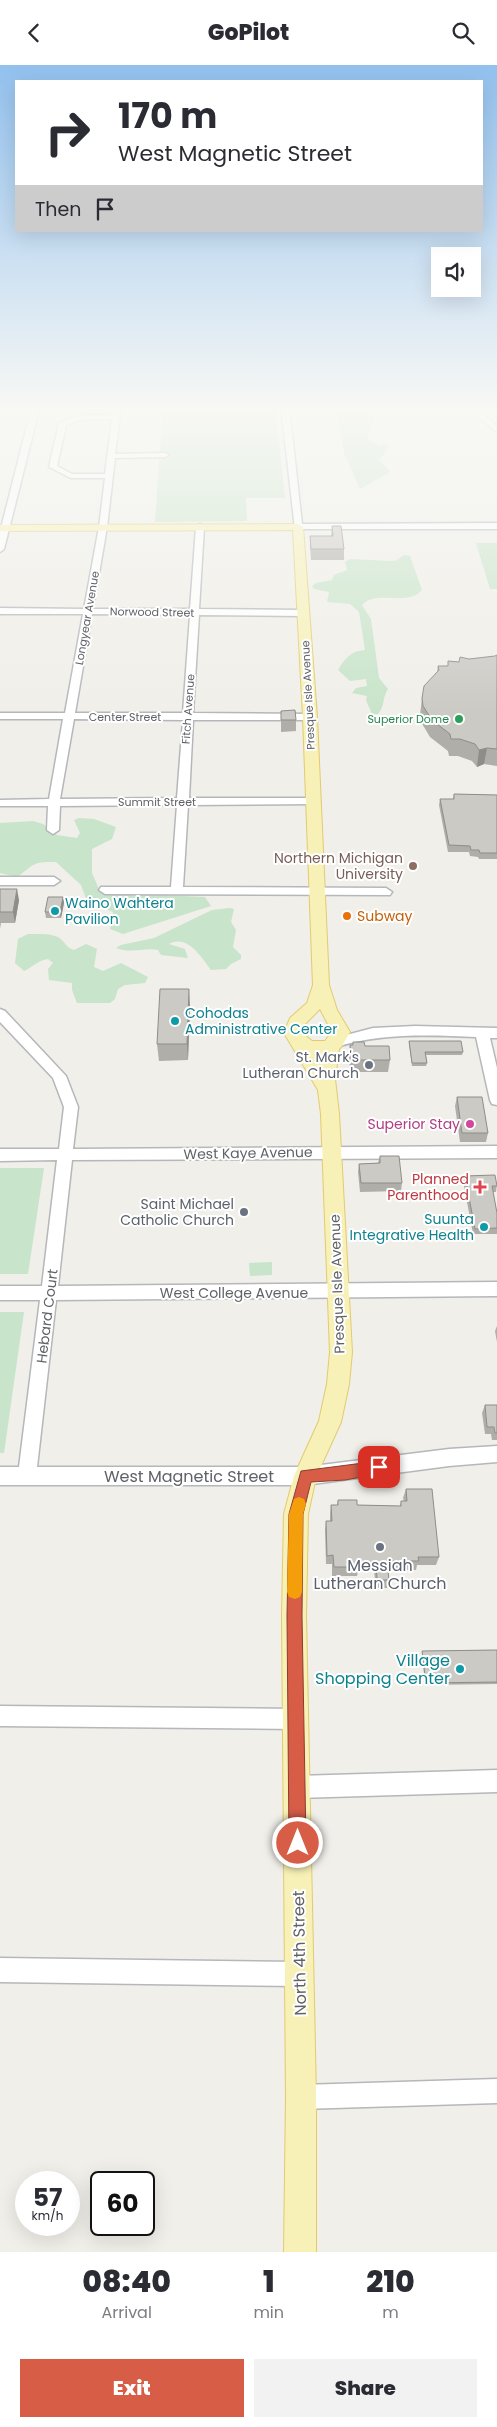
<!DOCTYPE html>
<html lang="en">
<head>
<meta charset="utf-8">
<style>
	body { margin:0; font-family:Poppins,sans-serif; background:#f2f2f3; color:#2b2b33; height:100vh; display:flex; flex-direction:column; font-size:19px; white-space:nowrap }
	* { box-sizing:border-box; margin:0 }
	p { font-size:16px; color:#7c7c81 }
	.icon { flex:none; width:28px; height:28px; fill:none; stroke:currentColor; stroke-width:2; stroke-linecap:round; stroke-linejoin:round }
	.map { position:relative; height:2187px; overflow:hidden }
	.side { display:flex; flex-direction:column; background:#fff; flex:1 }
	.side>* { flex:none }
	.guide { position:absolute; left:15px; top:15px; width:468px; height:152px; border-radius:0px; box-shadow:0 5px 20px #0002; background:#fff; color:#2b2b33; overflow:hidden }
	.fabs { position:absolute; left:431px; top:182px; display:grid; gap:10px }
	.fabs a { display:grid; place-items:center; width:50px; height:50px; border-radius:0px; background:#fff; box-shadow:0 5px 20px #0002; font-size:25px }
	.speed { position:absolute; left:15px; top:2106px; display:flex; gap:10px; font-size:25px; font-weight:700; text-align:center }
	.speed>* { display:grid; place-content:center; width:65px; height:65px; border-radius:50%; background:#fff; box-shadow:0 5px 20px #0002; line-height:1 }
	.speed small { font-size:12px; font-weight:400 }
	.speed .limit { border:2px solid #111; border-radius:8px; background:#fff; color:#111 }
	.pin { position:absolute; display:grid; place-items:center; width:42px; height:42px; color:#fff; margin:-21px; border-radius:10px; box-shadow:0 2px 8px #0006 }
	.me { position:absolute; width:55px; margin:-28px; rotate:0deg; stroke-linejoin:round; filter:drop-shadow(0 0 4px #0008) }
	.turn { display:flex; align-items:center; gap:18px; height:105px; padding:0 20px; font-size:22px }
	.turn .icon { width:65px; height:65px; stroke-width:2.5 }
	.turn b { display:block; font-size:35px; line-height:42px }
	.then { display:flex; align-items:center; height:48px; padding:0 20px; background:#0003; gap:10px; font-size:19px }
	.eta { display:flex; justify-content:space-evenly; align-items:center; height:85px; text-align:center }
	.eta b { font-size:30px; font-weight:800; line-height:35px }
	.primary-button { display:flex; gap:10px; margin-top:auto; padding:10px 20px }
	.primary-button a { flex:1; height:58px; border-radius:0px; background:#d75d47; color:#fff; font-size:20px; font-weight:800; line-height:58px; text-align:center }
	.primary-button a+a { background:#f2f2f3; color:#2b2b33 }
	header { display:flex; justify-content:space-between; align-items:center; height:65px; padding:0 20px; background:#fff; font-size:22px; font-weight:800 }
	.map>svg:first-child { display:block }
</style>
</head>
<body>
<header><svg class="icon" aria-label="back" viewBox="0 0 24 24"><path d="M15 5l-7 7 7 7"/></svg>GoPilot<svg class="icon" aria-label="search" viewBox="0 0 24 24"><circle cx="10" cy="10" r="6"/><path d="M15 15l6 6"/></svg></header>
<div class="map">
<svg width="497" height="2187" viewBox="0 0 497 2187">
	<rect width="100%" height="100%" fill="#f0efe9"/>
	<path fill="#c8e4ca" d="M 163,341 L 275,341 L 285,433 L 246,433 L 247,456 L 155,457 Z
		M 336,341 L 362,341 L 375,355 L 367,369 L 369,374 L 379,381 L 386,378 L 389,380 L 386,387 L 379,394 L 390,407 L 360,424 L 344,388 Z
		M 476,478 L 497,478 L 497,524 L 490,524 Z
		M 404,490 L 410,491 L 422,525 C 408,542 376,524 362,540 L 371,554 L 379,613 L 388,624 C 382,633 385,641 378,649 L 372,649 L 366,635 L 367,631 L 352,628 L 356,623 L 367,621 L 366,614 L 350,616 L 338,605 C 345,593 351,586 365,585 L 359,547 L 350,539 L 327,537 L 329,527 L 314,524 L 312,521 L 316,518 L 332,515 L 334,510 L 347,505 L 345,497 L 350,494 L 392,496 L 397,495 Z
		M 79,753 L 94,754 L 116,762 L 112,774 L 92,784 L 92,808 L 99,824 L 114,828 L 205,832 L 211,841 L 123,869 L 110,864 L 113,847 L 87,836 L 81,820 L 56,797 C 30,797 36,799 17,812 L 0,808 L 0,758 L 33,756 L 43,759 L 57,770 L 77,773 L 80,768 L 74,755 Z
		M 230,843 L 234,844 L 231,857 L 236,865 L 233,882 L 241,890 L 241,894 L 231,899 L 226,904 L 211,905 C 201,892 188,869 169,879 L 185,884 L 188,893 L 161,890 L 158,885 C 145,882 131,889 116,883 L 121,880 L 154,873 L 212,845 Z
		M 28,869 C 38,869 49,868 58,872 C 65,876 66,883 74,885 L 86,879 L 97,884 L 94,902 L 103,906 L 121,898 L 148,912 L 145,918 L 125,920 L 118,924 L 115,934 L 110,938 L 77,938 L 72,925 L 72,918 L 49,915 L 48,904 L 53,898 L 48,894 C 38,895 33,902 24,906 L 15,898 L 18,874 Z
		M 0,1103 L 44,1103 L 28,1209 L 0,1209 Z
		M 272,1197 L 272,1210 L 250,1211 L 249,1198 Z
		M 0,1247 L 24,1247 L 4,1388 L 0,1388 Z"/>
	<g fill="none" stroke-linecap="round" stroke-linejoin="round">
		<defs>
			<path id="minor" d="M 32,341 L 40,341 L 4,484 L 0,487 L 0,467 Z
				M 113,341 L 121,341 L 115,389 L 165,388 L 169,390 L 165,392 L 115,393 L 107,462 L 93,544 L 190,544 L 196,462 L 200,459 L 204,462 L 199,544 L 303,545 L 308,548 L 303,551 L 199,550 L 193,648 L 310,649 L 315,652 L 310,655 L 193,655 L 189,733 L 314,733 L 320,736 L 314,739 L 188,740 L 183,822 L 386,823 L 392,827 L 390,830 L 105,829 L 99,825 L 101,822 L 171,822 L 177,740 L 60,741 L 59,765 L 53,769 L 47,765 L 48,741 L 0,741 L 0,735 L 49,734 L 63,654 L 0,654 L 0,648 L 65,648 L 83,549 L 0,549 L 0,543 L 84,544 L 99,462 L 105,413 L 71,413 L 49,402 L 59,358 L 81,350 L 112,350 ZM 87,354 L 112,354 L 105,409 L 72,409 L 57,401 L 66,361 L 76,356 ZM 92,549 L 190,550 L 183,648 L 75,648 ZM 74,654 L 183,655 L 177,733 L 60,734 Z
				M 281,341 L 289,341 L 302,459 L 497,458 L 497,464 L 295,464 Z
				M 465,341 L 474,341 L 497,361 L 497,367 Z
				M 0,812 L 54,812 L 60,816 L 54,820 L 0,820 Z
				M 0,944 L 5,946 L 66,1011 L 78,1042 L 73,1084 L 497,1081 L 497,1093 L 72,1095 L 58,1221 L 497,1217 L 497,1231 L 56,1235 L 37,1402 L 305,1402 L 449,1384 L 497,1381 L 497,1397 L 449,1401 L 305,1420 L 0,1420 L 0,1402 L 19,1402 L 40,1235 L 0,1235 L 0,1221 L 42,1221 L 57,1095 L 0,1096 L 0,1084 L 59,1084 L 64,1042 L 53,1013 L 0,957 Z
				M 415,961 L 497,963 L 497,973 L 490,973 L 497,1003 L 497,1040 L 492,1039 L 490,1035 L 476,972 C 428,970 382,968 336,982 L 329,977 L 331,974 L 373,963 Z
				M 0,1641 L 295,1644 L 302,1647 L 305,1654 L 302,1661 L 295,1664 L 0,1661 Z
				M 497,1705 L 497,1727 L 297,1733 L 289,1730 L 286,1722 L 289,1714 L 297,1711 Z
				M 0,1893 L 299,1897 L 307,1901 L 311,1909 L 307,1917 L 299,1921 L 0,1917 Z
				M 497,2014 L 497,2038 L 301,2044 L 292,2041 L 289,2032 L 292,2023 L 301,2020 Z"/>
			<path id="major" d="M 298,459 L 303,462 L 317,652 L 329,920 L 337,945 L 350,967 L 342,981 L 339,984 L 335,1014 L 339,1049 L 352,1287 L 349,1319 L 341,1357 L 316,1412 L 308,1449 L 306,1551 L 316,2032 L 316,2187 L 284,2187 L 286,2032 L 282,1551 L 284,1449 L 294,1411 L 319,1356 L 327,1319 L 330,1287 L 321,1049 L 318,1025 L 284,968 L 290,953 L 307,938 L 313,920 L 303,652 L 293,465 L 0,466 L 0,460 ZM 320,944 L 332,967 L 325,976 L 312,976 L 302,968 L 304,960 ZM 314,989 L 320,989 L 318,996 Z"/>
		</defs>
		<use href="#minor" stroke="#b5b7bb" stroke-width="3"/>
		<use href="#major" stroke="#e3ca6f" stroke-width="2"/>
		<use href="#minor" fill="#fff" fill-rule="evenodd"/>
		<use href="#major" fill="#f7f1b7" fill-rule="evenodd"/>
	</g>
	<path fill="#afaea9" d="M 332,461 L 344,484 L 344,495 L 311,495 L 310,482 L 310,471 L 331,471 Z
		M 497,590 L 497,701 L 484,699 L 477,702 L 472,696 L 458,691 L 449,691 L 448,686 L 430,672 L 421,657 L 420,650 L 422,633 L 437,607 L 438,601 L 448,601 L 448,596 L 459,597 L 469,594 L 495,591 Z
		M 281,646 L 296,655 L 296,666 L 281,667 Z
		M 454,729 L 497,730 L 497,794 L 479,794 L 478,792 L 470,791 L 469,787 L 448,787 L 439,740 L 440,734 L 453,734 Z
		M 0,824 L 19,835 L 15,858 L 1,858 L 0,864 Z
		M 63,832 L 64,838 L 61,853 L 46,853 L 45,847 Z
		M 190,941 L 188,995 L 159,996 L 157,979 Z
		M 409,976 L 463,987 L 462,990 L 426,990 L 427,998 L 426,1001 L 412,1001 L 409,979 Z
		M 353,977 L 365,981 L 390,995 L 388,1007 L 350,1007 L 349,992 L 350,980 L 353,980 Z
		M 457,1032 L 488,1068 L 486,1077 L 460,1077 L 455,1041 Z
		M 380,1091 L 402,1118 L 401,1126 L 360,1127 L 358,1107 L 359,1099 L 378,1098 Z
		M 465,1111 L 497,1118 L 496,1127 L 493,1127 L 497,1148 L 497,1169 L 473,1169 L 463,1116 Z
		M 497,1261 L 497,1277 L 495,1266 Z
		M 485,1340 L 497,1340 L 497,1375 L 492,1375 L 491,1369 L 485,1369 L 482,1348 Z
		M 406,1424 L 439,1492 L 436,1500 L 417,1500 L 416,1505 L 388,1505 L 389,1515 L 387,1523 L 376,1523 L 374,1506 L 358,1506 L 357,1511 L 332,1511 L 332,1499 L 326,1499 L 325,1465 L 326,1456 L 330,1456 L 330,1449 L 331,1440 L 337,1440 L 338,1435 L 357,1440 L 400,1441 L 401,1436 L 404,1436 L 403,1433 Z
		M 497,1585 L 497,1619 L 425,1620 L 422,1588 L 422,1586 Z"/>
	<path fill="#8f8d8a" d="M 487,683 L 484,699 L 477,702 L 479,685 Z
		M 17,824 L 19,835 L 15,858 L 13,847 Z
		M 63,832 L 64,838 L 61,853 L 60,847 Z
		M 189,924 L 190,941 L 188,995 L 187,979 Z"/>
	<path fill="#cccac5" stroke="#8f8d8a" d="M 332,461 L 341,461 L 344,484 L 311,484 L 310,471 L 333,471 Z
		M 497,590 L 497,684 L 487,683 L 479,685 L 475,679 L 460,674 L 451,674 L 450,669 L 432,655 L 423,641 L 422,633 L 424,621 L 439,605 L 438,601 L 448,601 L 448,596 L 459,597 L 460,592 L 469,594 L 495,591 Z
		M 295,645 L 296,655 L 281,655 L 281,646 Z
		M 454,729 L 497,730 L 497,788 L 480,788 L 479,785 L 471,785 L 470,781 L 449,780 L 440,734 L 454,734 Z
		M 0,824 L 17,824 L 13,847 L 0,847 Z
		M 48,832 L 63,832 L 60,847 L 45,847 Z
		M 160,924 L 189,924 L 187,979 L 157,979 Z
		M 409,976 L 461,976 L 463,987 L 425,987 L 427,998 L 412,998 Z
		M 353,977 L 364,977 L 365,981 L 389,981 L 390,995 L 351,995 L 350,980 L 353,980 Z
		M 457,1032 L 482,1032 L 488,1068 L 462,1068 Z
		M 380,1091 L 399,1091 L 402,1118 L 361,1118 L 359,1099 L 380,1098 Z
		M 495,1110 L 497,1121 L 492,1121 L 497,1148 L 497,1163 L 475,1164 L 465,1111 Z
		M 485,1340 L 497,1340 L 497,1368 L 495,1368 L 494,1362 L 487,1362 Z
		M 406,1424 L 432,1424 L 439,1492 L 418,1492 L 419,1496 L 387,1496 L 389,1515 L 377,1515 L 376,1497 L 358,1497 L 359,1502 L 334,1502 L 333,1490 L 327,1491 L 326,1456 L 332,1456 L 331,1440 L 338,1440 L 338,1435 L 357,1435 L 357,1440 L 401,1441 L 401,1436 L 407,1436 Z
		M 497,1585 L 497,1617 L 426,1618 L 422,1586 Z"/>
	<linearGradient id="sky" x2="0" y2="1"><stop stop-color="#92c1ee"/><stop offset="0.53" stop-color="#f8f8f5"/><stop offset="1" stop-color="#f8f8f5" stop-opacity="0"/></linearGradient>
	<rect width="497" height="647" fill="url(#sky)"/>
	<path fill="#d75d47" stroke="#8c3c2e" d="M 379,1396 L 384,1398 L 386,1402 L 384,1407 L 379,1409 L 345,1415 L 311,1417 L 303,1449 L 302,1551 L 306,1778 L 304,1784 L 298,1786 L 292,1784 L 289,1778 L 287,1551 L 289,1449 L 301,1406 Z"/>
	<path fill="#f59e0b" d="M 299,1432 L 304,1434 L 306,1439 L 303,1449 L 302,1527 L 300,1532 L 295,1534 L 289,1532 L 287,1527 L 289,1449 L 294,1434 Z"/>
	<circle fill="#2e9e5b" stroke="#fff" stroke-width="2" cx="459" cy="654" r="5"/>
	<circle fill="#8d6e63" stroke="#fff" stroke-width="2" cx="413" cy="801" r="5"/>
	<g fill="#0f9aa8" stroke="#fff" stroke-width="2">
		<circle cx="55" cy="846" r="5"/>
		<circle cx="175" cy="956" r="5"/>
		<circle cx="484" cy="1162" r="5"/>
		<circle cx="460" cy="1604" r="5"/>
	</g>
	<circle fill="#e8710a" stroke="#fff" stroke-width="2" cx="347" cy="851" r="5"/>
	<g fill="#6b7280" stroke="#fff" stroke-width="2">
		<circle cx="369" cy="1000" r="5"/>
		<circle cx="244" cy="1147" r="5"/>
		<circle cx="380" cy="1482" r="5"/>
	</g>
	<circle fill="#d1479c" stroke="#fff" stroke-width="2" cx="470" cy="1059" r="5"/>
	<path fill="#e0444e" stroke="#fff" stroke-width="2" d="M477.5 1114.5h5v5h5v5h-5v5h-5v-5h-5v-5h5z"/>
	<g text-anchor="middle" stroke-width="4" stroke-linejoin="round" paint-order="stroke">
		<g font-size="11" fill="#606267" stroke="#fff">
			<text transform="translate(152 547) rotate(1)" y="4">Norwood Street</text>
			<text transform="translate(87 553) rotate(-80)" y="4">Longyear Avenue</text>
			<text transform="translate(308 630) rotate(-93)" y="4">Presque Isle Avenue</text>
			<text transform="translate(188 644) rotate(-86)" y="4">Fitch Avenue</text>
			<text x="125" y="656">Center Street</text>
			<text x="157" y="741">Summit Street</text>
		</g>
		<g font-size="11" fill="#27864d" stroke="#fff" text-anchor="end">
			<text x="449" y="658">Superior Dome</text>
		</g>
		<g font-size="14" fill="#785e54" stroke="#fff" text-anchor="end">
			<text x="403" y="798">Northern Michigan<tspan x="403" dy="16">University</tspan></text>
		</g>
		<g font-size="14" fill="#0d838f" stroke="#fff" text-anchor="start">
			<text x="65" y="843">Waino Wahtera<tspan x="65" dy="16">Pavilion</tspan></text>
			<text x="185" y="953">Cohodas<tspan x="185" dy="16">Administrative Center</tspan></text>
			<text x="474" y="1159" text-anchor="end">Suunta<tspan x="474" dy="16">Integrative Health</tspan></text>
		</g>
		<g font-size="14" fill="#c56008" stroke="#fff" text-anchor="start">
			<text x="357" y="856">Subway</text>
		</g>
		<g font-size="14" fill="#5b616d" stroke="#fff" text-anchor="end">
			<text x="359" y="997">St. Mark's<tspan x="359" dy="16">Lutheran Church</tspan></text>
			<text x="234" y="1144">Saint Michael<tspan x="234" dy="16">Catholic Church</tspan></text>
		</g>
		<g font-size="14" fill="#b23c85" stroke="#fff" text-anchor="end">
			<text x="460" y="1064">Superior Stay</text>
		</g>
		<g font-size="14" fill="#606267" stroke="#fff">
			<text transform="translate(248 1088) rotate(-1)" y="5">West Kaye Avenue</text>
			<text transform="translate(337 1219) rotate(-92)" y="5">Presque Isle Avenue</text>
			<text x="234" y="1233">West College Avenue</text>
			<text transform="translate(47 1251) rotate(-83)" y="5">Hebard Court</text>
		</g>
		<g font-size="14" fill="#be3a42" stroke="#fff" text-anchor="end">
			<text x="469" y="1119">Planned<tspan x="469" dy="16">Parenthood</tspan></text>
		</g>
		<g font-size="16" fill="#606267" stroke="#fff">
			<text x="189" y="1417">West Magnetic Street</text>
			<text transform="translate(299 1888) rotate(-91)" y="6">North 4th Street</text>
		</g>
		<g font-size="16" fill="#5b616d" stroke="#fff">
			<text x="380" y="1506">Messiah<tspan x="380" dy="18">Lutheran Church</tspan></text>
		</g>
		<g font-size="16" fill="#0d838f" stroke="#fff" text-anchor="end">
			<text x="450" y="1601">Village<tspan x="450" dy="18">Shopping Center</tspan></text>
		</g>
	</g>
</svg>
<div class="fabs">
<a><svg class="icon" aria-label="sound" viewBox="0 0 24 24"><path d="M4 9h4l5-4v14l-5-4H4zM17 9q2 3 0 6"/></svg></a>
</div>
<div class="speed"><div>57<small>km/h</small></div><div class="limit">60</div></div>
<div class="pin" style="left:379px;top:1402px;background:#d93025"><svg class="icon" aria-label="arrive" viewBox="0 0 24 24"><path d="M6 21V4h12l-3 4 3 4H6"/></svg></div>
<svg class="me" style="left:298px;top:1778px" viewBox="-20 -20 40 40"><circle r="17" fill="#d75d47" stroke="#fff" stroke-width="3"/><path d="M0-11L8 9 0 5-8 9z" fill="#fff"/></svg>
<div class="guide">
<div class="turn"><svg class="icon" aria-label="right" viewBox="0 0 24 24"><path d="M7 20v-9h11M14 6l5 5-5 5"/></svg><div><b>170 m</b>West Magnetic Street</div></div>
<div class="then">Then<svg class="icon" aria-label="arrive" viewBox="0 0 24 24"><path d="M6 21V4h12l-3 4 3 4H6"/></svg></div>
</div>
</div>
<section class="side">
<div class="eta">
<div><b>08:40</b><p>Arrival</p></div>
<div><b>1</b><p>min</p></div>
<div><b>210</b><p>m</p></div>
</div>
<div class="primary-button"><a>Exit</a><a>Share</a></div>
</section>
</body>
</html>
